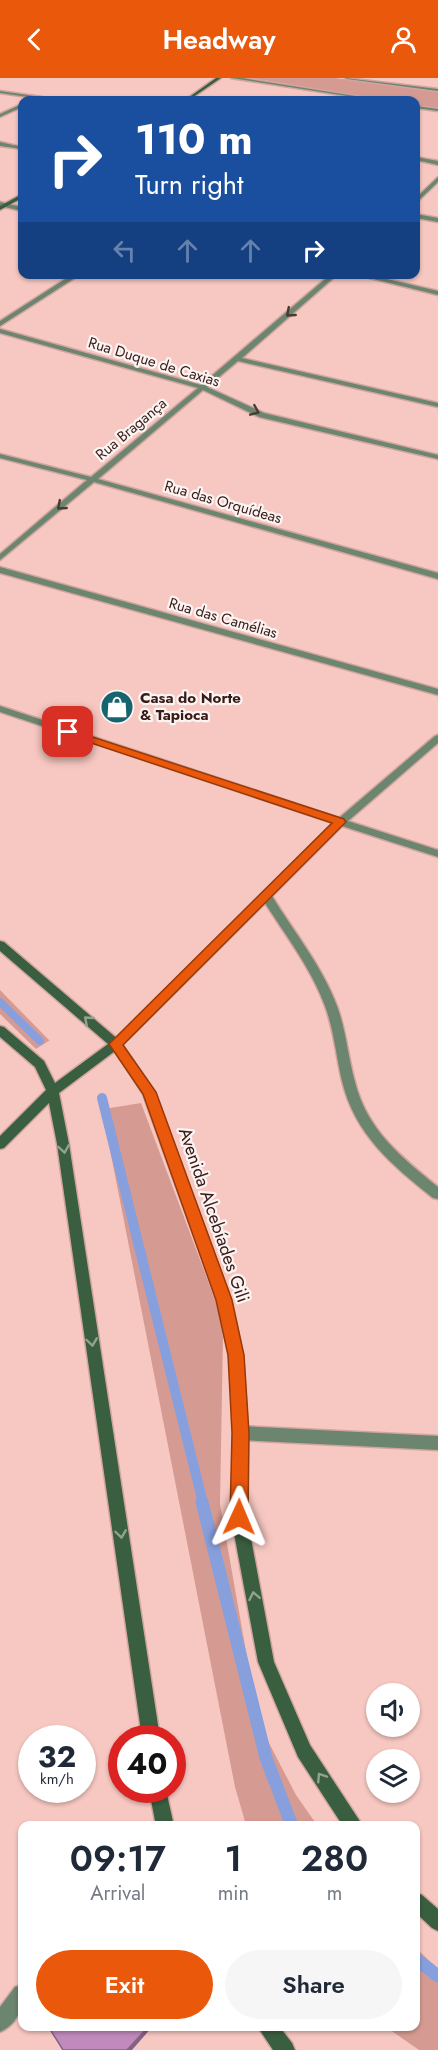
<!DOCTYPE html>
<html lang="en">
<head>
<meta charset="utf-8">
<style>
	body { margin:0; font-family:Jost,sans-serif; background:#f6f6f7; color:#1f2937; height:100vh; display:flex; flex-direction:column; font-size:22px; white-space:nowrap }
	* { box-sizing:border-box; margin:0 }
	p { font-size:20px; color:#747a83 }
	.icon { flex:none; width:33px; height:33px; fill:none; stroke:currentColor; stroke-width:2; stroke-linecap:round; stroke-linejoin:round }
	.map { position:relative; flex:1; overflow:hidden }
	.panel { position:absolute; left:18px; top:1743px; width:402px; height:210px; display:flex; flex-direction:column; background:#fff; border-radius:12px; box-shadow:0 2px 4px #0004 }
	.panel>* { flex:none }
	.guide { position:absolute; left:18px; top:18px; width:402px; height:183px; border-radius:12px; box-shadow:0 2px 4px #0004; background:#1a4fa0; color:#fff; overflow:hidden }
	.buttons { position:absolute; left:366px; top:1605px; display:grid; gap:12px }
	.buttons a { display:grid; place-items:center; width:54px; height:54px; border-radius:50%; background:#fff; box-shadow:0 2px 4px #0004; font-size:30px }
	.speed { position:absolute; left:18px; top:1647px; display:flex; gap:12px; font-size:30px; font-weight:700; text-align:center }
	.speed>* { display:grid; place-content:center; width:78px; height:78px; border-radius:50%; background:#fff; box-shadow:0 2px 4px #0004; line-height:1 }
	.speed small { font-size:15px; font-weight:400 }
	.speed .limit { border:9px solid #d22; background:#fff; color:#111 }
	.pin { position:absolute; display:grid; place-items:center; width:51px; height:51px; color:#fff; margin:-26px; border-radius:12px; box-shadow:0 3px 9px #0006 }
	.me { position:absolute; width:66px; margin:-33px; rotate:1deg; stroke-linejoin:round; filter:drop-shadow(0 0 4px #0008) }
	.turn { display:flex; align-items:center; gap:21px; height:126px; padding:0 18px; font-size:27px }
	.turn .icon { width:78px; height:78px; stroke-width:2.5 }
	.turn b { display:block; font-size:42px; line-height:51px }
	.lanes { display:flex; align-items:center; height:57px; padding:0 18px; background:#0003; justify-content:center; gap:30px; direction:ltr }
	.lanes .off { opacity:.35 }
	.eta { display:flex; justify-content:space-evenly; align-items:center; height:102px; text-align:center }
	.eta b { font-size:36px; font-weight:600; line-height:42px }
	.button { display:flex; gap:12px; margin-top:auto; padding:12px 18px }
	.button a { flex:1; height:69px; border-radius:36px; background:#ea580c; color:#fff; font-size:24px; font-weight:600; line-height:69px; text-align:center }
	.button a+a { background:#f6f6f7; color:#1f2937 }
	header { display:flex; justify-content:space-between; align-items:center; height:78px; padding:0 18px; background:#ea580c; color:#fff; font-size:27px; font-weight:600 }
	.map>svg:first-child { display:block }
</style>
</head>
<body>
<header><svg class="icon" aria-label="back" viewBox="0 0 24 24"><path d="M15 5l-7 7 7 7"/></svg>Headway<svg class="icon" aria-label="person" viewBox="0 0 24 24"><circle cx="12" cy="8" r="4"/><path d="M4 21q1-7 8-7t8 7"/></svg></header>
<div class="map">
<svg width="438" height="1972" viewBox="0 0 438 1972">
	<rect width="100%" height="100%" fill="#f7c8c1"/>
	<path fill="#d59b92" d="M 250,0 L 335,0 L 438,14 L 438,31 L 416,27 L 416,22 L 386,22 Z
		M 0,912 L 49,962 L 50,962 L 36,971 L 0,936 Z
		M 141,1025 L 219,1232 L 223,1259 L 220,1426 L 247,1579 L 256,1628 L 269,1665 L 296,1717 L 317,1747 L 246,1747 L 235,1709 L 103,1036 L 110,1030 Z
		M 416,1870 L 438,1891 L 438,1972 L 419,1972 L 386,1949 L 416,1948 Z"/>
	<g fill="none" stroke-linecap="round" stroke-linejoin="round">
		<path stroke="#889fdd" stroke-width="8" d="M 0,924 L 40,963"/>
		<path stroke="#889fdd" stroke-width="10" d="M 102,1020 L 203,1425"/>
		<path stroke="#889fdd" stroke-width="13" d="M 202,1424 L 266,1680 L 292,1748
			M 416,1881 L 438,1898"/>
		<defs>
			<path id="street" d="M 231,0 L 242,0 L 381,22 L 373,22 Z
				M 345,0 L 438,11 L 438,13 L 347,1 Z
				M 0,13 L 55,21 L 57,22 L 48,22 L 0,15 Z
				M 22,26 L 22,29 L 0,39 L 0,36 Z
				M 416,28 L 438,31 L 438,33 L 416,30 Z
				M 0,64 L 22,69 L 22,71 L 0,68 Z
				M 416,79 L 438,83 L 438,87 L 416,82 Z
				M 438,99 L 438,104 L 416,125 L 416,120 Z
				M 0,124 L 22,129 L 22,133 L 0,128 Z
				M 416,136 L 438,140 L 438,144 L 416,140 Z
				M 73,196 L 81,196 L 0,248 L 0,243 Z
				M 331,196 L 338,196 L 242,280 L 438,325 L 438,329 L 238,283 L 207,309 L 264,335 L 438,377 L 438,381 L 259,339 L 203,312 L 98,401 L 438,495 L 438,501 L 94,404 L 0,482 L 0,476 L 87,402 L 0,380 L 0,376 L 91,399 L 198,310 L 0,255 L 0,251 L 201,307 Z
				M 353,196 L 366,196 L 438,213 L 438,217 Z
				M 0,489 L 438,611 L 438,617 L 0,495 Z
				M 0,628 L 339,740 L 435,658 L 438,657 L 438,665 L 348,743 L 438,772 L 438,779 L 342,748 L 272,818 C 294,854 322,888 337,928 C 346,952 348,979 355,1004 C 367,1052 401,1079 438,1109 L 438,1121 L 433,1120 C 392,1087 355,1057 342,1003 C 336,978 334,952 325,928 C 311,890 286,858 265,825 L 120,969 L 116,970 L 110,966 L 333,745 L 0,634 Z
				M 241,1348 L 438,1358 L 438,1372 L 241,1362 L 236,1360 L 234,1355 L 236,1350 Z
				M 22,1907 C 24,1926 20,1945 0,1954 L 0,1929 L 15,1909 Z"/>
			<path id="secondary" d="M 216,0 L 221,0 L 189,22 L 185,22 Z
				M 22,116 L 22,120 L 0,132 L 0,128 Z
				M 0,863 L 4,864 L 120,963 L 155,1014 L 231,1222 L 243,1277 L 248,1355 L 247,1439 L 274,1584 L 310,1667 L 363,1748 L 343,1748 L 298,1679 L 258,1584 L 231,1439 L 234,1355 L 229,1277 L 217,1222 L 143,1016 L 115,973 L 59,1015 L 69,1066 L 160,1660 L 142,1660 L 57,1066 L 49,1025 L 4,1070 L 0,1071 L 0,1058 L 46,1012 L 35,989 L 0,959 L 0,948 L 4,949 L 44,983 L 55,1005 L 108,966 L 0,873 Z
				M 149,1712 L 166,1712 L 174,1748 L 156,1748 Z
				M 416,1814 L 422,1817 L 438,1831 L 438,1853 L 432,1850 L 416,1835 Z
				M 257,1948 L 279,1948 L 292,1965 L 295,1972 L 273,1972 Z"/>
		</defs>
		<use href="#street" stroke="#d1a59f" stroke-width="3"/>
		<use href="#secondary" stroke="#d1a59f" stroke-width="3"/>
		<use href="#street" fill="#6c856f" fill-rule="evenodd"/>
		<use href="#secondary" fill="#3a5e40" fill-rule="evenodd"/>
	</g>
	<path fill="#866184" d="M 149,1948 L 153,1948 L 132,1972 L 127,1972 Z"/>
	<path fill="#c08abd" stroke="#866184" stroke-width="1.5" d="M 48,1948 L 149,1948 L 127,1972 L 63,1972 Z"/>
	<defs><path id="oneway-chevron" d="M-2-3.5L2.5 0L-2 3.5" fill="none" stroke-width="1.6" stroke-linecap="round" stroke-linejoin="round" transform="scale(1.5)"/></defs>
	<g stroke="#473b32">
		<use href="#oneway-chevron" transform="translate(290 235) rotate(139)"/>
		<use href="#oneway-chevron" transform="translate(255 333) rotate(23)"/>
		<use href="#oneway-chevron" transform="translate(61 428) rotate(139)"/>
	</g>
	<g stroke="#91a290">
		<use href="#oneway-chevron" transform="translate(88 942) rotate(-139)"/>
		<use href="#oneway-chevron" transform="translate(64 1071) rotate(81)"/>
		<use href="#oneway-chevron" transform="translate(92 1264) rotate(82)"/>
		<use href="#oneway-chevron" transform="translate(121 1456) rotate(82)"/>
		<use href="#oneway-chevron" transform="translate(254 1518) rotate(-101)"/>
		<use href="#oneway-chevron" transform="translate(321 1699) rotate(-123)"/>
	</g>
	<path fill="#ea580c" stroke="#983908" stroke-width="1.5" d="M 68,651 L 344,741 L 346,744 L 123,967 L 156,1014 L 232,1222 L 244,1277 L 249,1355 L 248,1439 L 245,1445 L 239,1448 L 233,1445 L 230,1439 L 232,1355 L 228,1277 L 216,1222 L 143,1016 L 109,966 L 332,745 L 64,656 L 64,652 Z"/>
	<defs>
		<symbol id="shop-disc" viewBox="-11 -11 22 22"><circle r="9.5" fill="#18646e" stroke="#fcf4f2"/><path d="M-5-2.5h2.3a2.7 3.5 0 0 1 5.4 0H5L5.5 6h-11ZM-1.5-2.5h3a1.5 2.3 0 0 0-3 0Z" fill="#fff"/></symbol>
	</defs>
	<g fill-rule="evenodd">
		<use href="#shop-disc" x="98" y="610" width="38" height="38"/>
	</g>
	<g text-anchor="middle" stroke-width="4.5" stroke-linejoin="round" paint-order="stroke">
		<g font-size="15" fill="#371b18" stroke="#fcf4f2">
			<text transform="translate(154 284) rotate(17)" y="5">Rua Duque de Caxias</text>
			<text transform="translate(131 351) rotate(-40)" y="5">Rua Bragança</text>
			<text transform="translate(223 424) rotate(16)" y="5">Rua das Orquídeas</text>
			<text transform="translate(223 540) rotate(16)" y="5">Rua das Camélias</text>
		</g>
		<g font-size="15" font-weight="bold" fill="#371b18" stroke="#fcf4f2" text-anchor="start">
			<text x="140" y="625">Casa do Norte<tspan x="140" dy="17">&amp; Tapioca</tspan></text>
		</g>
		<g font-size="18" fill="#371b18" stroke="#fcf4f2">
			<text transform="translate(214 1137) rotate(71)" y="6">Avenida Alcebíades Gili</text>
		</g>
	</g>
</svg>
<div class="buttons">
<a><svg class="icon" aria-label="sound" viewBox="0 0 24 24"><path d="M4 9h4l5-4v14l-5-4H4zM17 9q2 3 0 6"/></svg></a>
<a><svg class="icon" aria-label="layers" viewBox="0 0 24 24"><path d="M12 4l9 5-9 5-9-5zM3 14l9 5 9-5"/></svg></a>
</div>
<div class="speed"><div>32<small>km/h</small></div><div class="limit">40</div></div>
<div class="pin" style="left:68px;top:654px;background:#d93025"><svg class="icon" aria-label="arrive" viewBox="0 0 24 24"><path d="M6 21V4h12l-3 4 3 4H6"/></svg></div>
<svg class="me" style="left:239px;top:1439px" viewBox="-20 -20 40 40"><path d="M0-17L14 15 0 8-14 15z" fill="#ea580c" stroke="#fff" stroke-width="4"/></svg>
<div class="guide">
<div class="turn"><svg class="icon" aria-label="right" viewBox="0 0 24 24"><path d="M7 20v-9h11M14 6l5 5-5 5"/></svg><div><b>110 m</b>Turn right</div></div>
<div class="lanes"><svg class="icon off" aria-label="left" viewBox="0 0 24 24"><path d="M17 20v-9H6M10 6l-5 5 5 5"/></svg><svg class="icon off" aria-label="ahead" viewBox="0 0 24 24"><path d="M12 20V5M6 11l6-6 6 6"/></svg><svg class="icon off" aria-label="ahead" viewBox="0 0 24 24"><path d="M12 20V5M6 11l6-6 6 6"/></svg><svg class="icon" aria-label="right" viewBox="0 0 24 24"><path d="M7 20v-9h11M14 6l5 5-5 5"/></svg></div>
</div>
<section class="panel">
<div class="eta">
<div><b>09:17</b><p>Arrival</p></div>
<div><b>1</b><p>min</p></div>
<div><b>280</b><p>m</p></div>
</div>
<div class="button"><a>Exit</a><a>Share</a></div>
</section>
</div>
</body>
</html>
